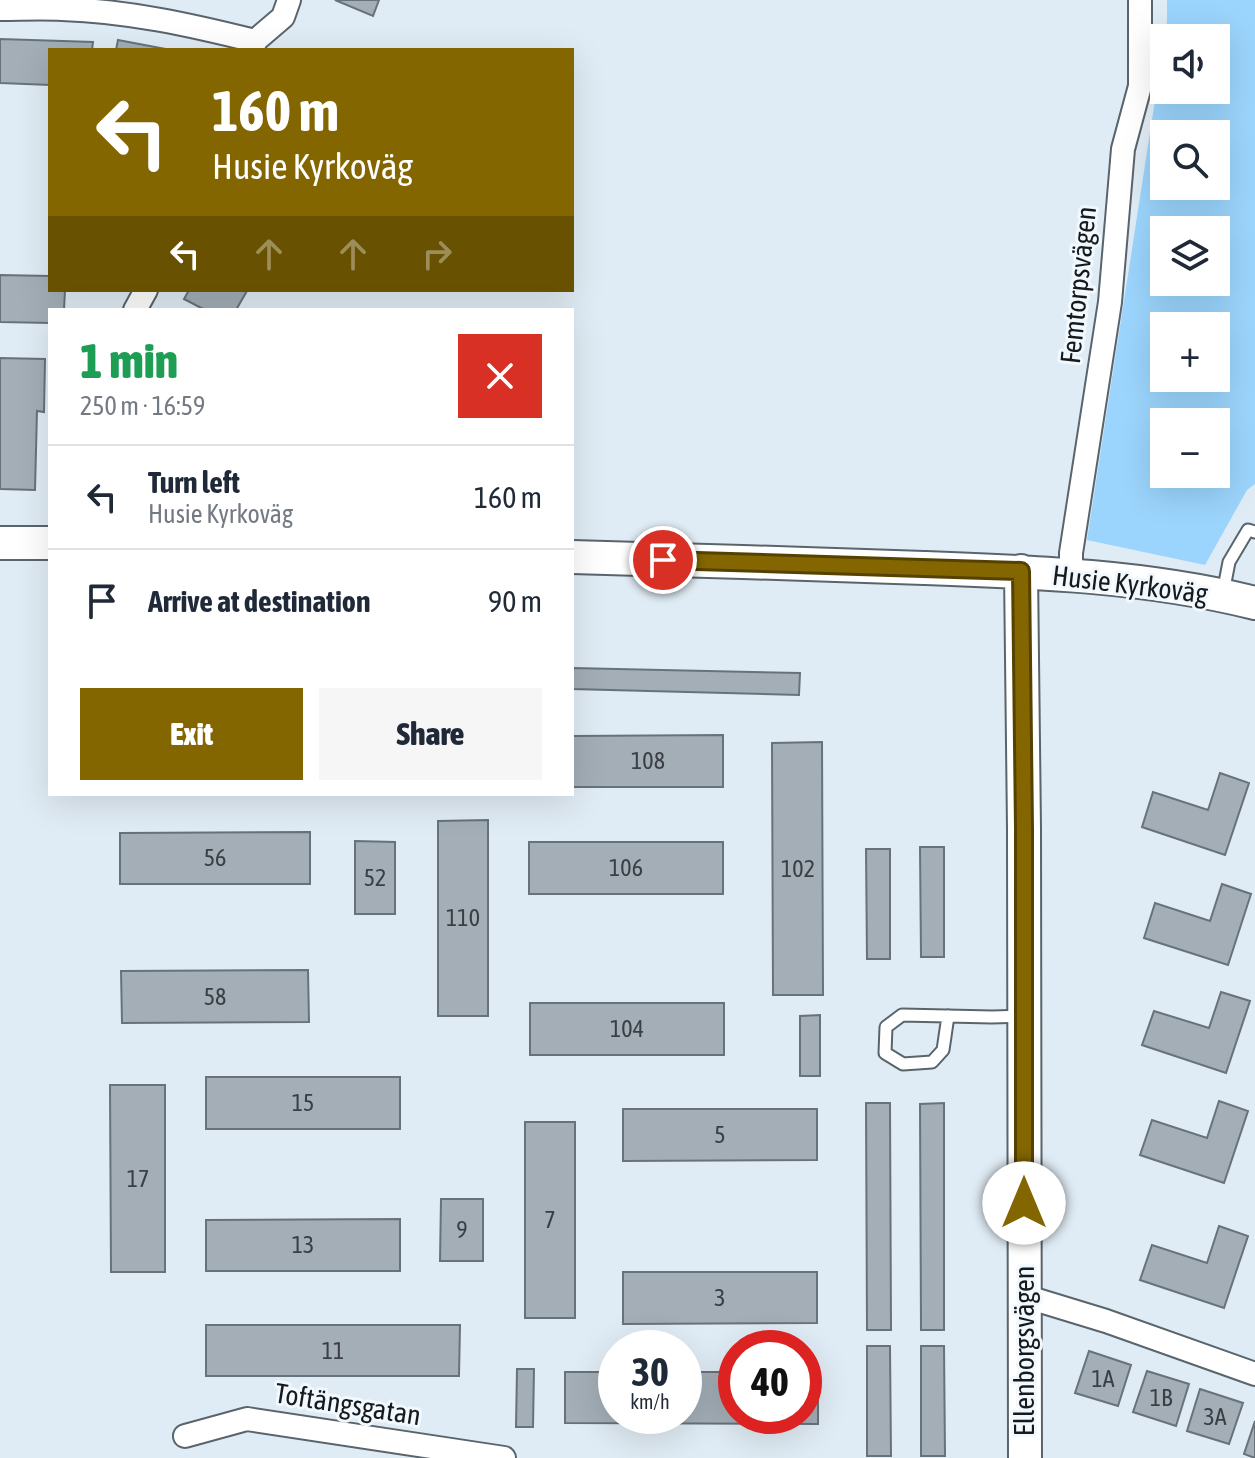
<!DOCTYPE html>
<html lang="en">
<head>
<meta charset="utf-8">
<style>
	body { margin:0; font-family:"Asap Condensed",sans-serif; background:#f6f6f7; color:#1f2937; height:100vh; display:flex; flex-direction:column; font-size:30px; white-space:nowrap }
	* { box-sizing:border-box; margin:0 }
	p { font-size:26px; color:#747a83 }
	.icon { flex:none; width:44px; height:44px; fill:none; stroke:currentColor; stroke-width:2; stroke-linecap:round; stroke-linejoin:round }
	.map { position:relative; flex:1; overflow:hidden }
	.details { position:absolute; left:48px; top:308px; width:526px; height:488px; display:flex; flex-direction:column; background:#fff; border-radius:0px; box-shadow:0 8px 32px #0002 }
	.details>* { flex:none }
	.top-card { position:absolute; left:48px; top:48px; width:526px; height:244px; border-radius:0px; box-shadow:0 8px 32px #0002; background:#836600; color:#fff; overflow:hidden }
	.fabs { position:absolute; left:1150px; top:24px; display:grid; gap:16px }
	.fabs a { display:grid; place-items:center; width:80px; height:80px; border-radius:0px; background:#fff; box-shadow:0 8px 32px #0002; font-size:40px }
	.speed { position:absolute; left:598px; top:1330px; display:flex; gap:16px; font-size:40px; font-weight:700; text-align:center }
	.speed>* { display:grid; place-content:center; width:104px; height:104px; border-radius:50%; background:#fff; box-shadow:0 8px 32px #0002; line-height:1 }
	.speed small { font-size:20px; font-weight:400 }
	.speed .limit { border:12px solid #d22; background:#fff; color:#111 }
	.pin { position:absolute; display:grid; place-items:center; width:68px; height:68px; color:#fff; margin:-34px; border:4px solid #fff; border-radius:50%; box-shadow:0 2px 8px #0007 }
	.me { position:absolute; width:88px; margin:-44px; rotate:0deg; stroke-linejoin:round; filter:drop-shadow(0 0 6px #0008) }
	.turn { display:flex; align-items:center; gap:28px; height:168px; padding:0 32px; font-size:36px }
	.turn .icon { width:104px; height:104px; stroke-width:2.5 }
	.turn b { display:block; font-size:56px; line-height:68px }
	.lanes { display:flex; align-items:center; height:76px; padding:0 32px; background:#0003; justify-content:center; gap:40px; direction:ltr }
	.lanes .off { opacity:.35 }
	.round { display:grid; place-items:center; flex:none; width:84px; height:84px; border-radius:0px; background:#f6f6f7 }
	.overview { display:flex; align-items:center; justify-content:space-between; height:136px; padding:0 32px }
	h1 { font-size:48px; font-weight:800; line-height:60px; color:#1e9e55 }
	.primary-button { display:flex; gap:16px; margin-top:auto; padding:16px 32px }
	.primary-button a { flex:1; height:92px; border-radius:0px; background:#836600; color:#fff; font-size:32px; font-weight:800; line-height:92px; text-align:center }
	.primary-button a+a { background:#f6f6f7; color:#1f2937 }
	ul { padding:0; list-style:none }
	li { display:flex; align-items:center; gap:24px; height:104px; padding:0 32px; border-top:2px solid #e0e1e3 }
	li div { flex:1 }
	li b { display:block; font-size:30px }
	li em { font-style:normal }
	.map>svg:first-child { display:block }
</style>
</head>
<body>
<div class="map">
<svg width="1255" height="1458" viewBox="0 0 1255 1458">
	<rect width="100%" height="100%" fill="#e0ecf5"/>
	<path fill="#9bd4fc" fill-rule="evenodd" d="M 1167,0 L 1255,0 L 1255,484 L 1247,490 L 1205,565 L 1087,540 L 1164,42 L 1164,90 L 1216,90 L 1216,38 L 1165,38 L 1167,20 ZM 1164,134 L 1216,134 L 1216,186 L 1164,186 ZM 1216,230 L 1216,282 L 1164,282 L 1164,230 ZM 1164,326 L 1216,326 L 1216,378 L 1164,378 ZM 1164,422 L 1216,422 L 1216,474 L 1164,474 Z"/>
	<path fill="#a3aeb7" stroke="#68727a" stroke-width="2" d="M 335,0 L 379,0 L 373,16 Z
		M 0,39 L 93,42 L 92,50 L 50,50 L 50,85 L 0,83 Z
		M 118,40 L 171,50 L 116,50 Z
		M 0,275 L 50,276 L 50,290 L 65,290 L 64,310 L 50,310 L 50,323 L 0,322 Z
		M 189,290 L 245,290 L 247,291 L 236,310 L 205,310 L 184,299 Z
		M 0,358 L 45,359 L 44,412 L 37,411 L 35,490 L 0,489 Z
		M 572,668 L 800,673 L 799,695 L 572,689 Z
		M 723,735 L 723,787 L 572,787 L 572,736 Z
		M 822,742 L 823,995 L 773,995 L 772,743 Z
		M 1220,773 L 1249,783 L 1225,855 L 1142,827 L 1153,792 L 1208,810 Z
		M 488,820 L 488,1016 L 438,1016 L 438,821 Z
		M 310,832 L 310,884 L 120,884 L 120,833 Z
		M 355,841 L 395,842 L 395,914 L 355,914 Z
		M 529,842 L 723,842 L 723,894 L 529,894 Z
		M 920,847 L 944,847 L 944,957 L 921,957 Z
		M 866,849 L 890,849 L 890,959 L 867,959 Z
		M 1222,884 L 1251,894 L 1228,965 L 1144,938 L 1155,903 L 1210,921 Z
		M 308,970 L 309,1022 L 122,1023 L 121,971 Z
		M 1221,992 L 1250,1001 L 1226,1073 L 1142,1045 L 1154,1011 L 1209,1028 Z
		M 530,1003 L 724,1003 L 724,1055 L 530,1055 Z
		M 820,1015 L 820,1076 L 800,1076 L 800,1016 Z
		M 206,1077 L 400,1077 L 400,1129 L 206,1129 Z
		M 110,1085 L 165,1085 L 165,1272 L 111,1272 Z
		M 1219,1101 L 1248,1111 L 1224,1183 L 1140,1155 L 1152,1120 L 1207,1138 Z
		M 866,1103 L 890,1103 L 891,1330 L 867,1330 Z
		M 944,1103 L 944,1330 L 921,1330 L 920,1104 Z
		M 623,1109 L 817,1109 L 817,1160 L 623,1161 Z
		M 525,1122 L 575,1122 L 575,1318 L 525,1318 Z
		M 441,1199 L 483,1199 L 483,1261 L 440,1261 Z
		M 400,1219 L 400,1271 L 206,1271 L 206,1220 Z
		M 1219,1226 L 1248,1236 L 1224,1308 L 1140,1280 L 1152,1245 L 1207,1263 Z
		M 623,1272 L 817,1272 L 817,1323 L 623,1324 Z
		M 206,1325 L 460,1325 L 459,1376 L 206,1376 Z
		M 867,1346 L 890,1346 L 891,1456 L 867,1456 Z
		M 921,1346 L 944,1346 L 945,1456 L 921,1456 Z
		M 1089,1351 L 1131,1365 L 1118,1406 L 1075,1393 Z
		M 517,1369 L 534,1369 L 533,1427 L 516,1427 Z
		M 1147,1371 L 1189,1384 L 1176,1426 L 1133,1412 Z
		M 565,1372 L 616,1372 L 616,1416 L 684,1416 L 684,1372 L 736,1372 L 736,1416 L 804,1416 L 804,1372 L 818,1372 L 818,1424 L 565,1423 Z
		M 1200,1389 L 1243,1403 L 1229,1444 L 1187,1431 Z
		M 1255,1421 L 1255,1458 L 1244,1454 Z"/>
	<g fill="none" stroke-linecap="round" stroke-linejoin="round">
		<defs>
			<path id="lane" d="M 1223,593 L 1229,562 L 1248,530 L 1255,532
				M 948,1016 L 943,1050 L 932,1062 L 903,1064 L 885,1053 L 886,1027 L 902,1015 L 992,1017 L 1024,1016"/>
			<path id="street" d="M 0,9 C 20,9 41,8 62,9 C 128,11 191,25 255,41 L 253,50
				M 255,41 L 283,17 L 289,0
				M 135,310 L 146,290
				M 1071,576 L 1071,553 L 1110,302 L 1123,149 L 1140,86 L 1140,0
				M 1024,1296 L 1106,1321 L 1255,1374
				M 185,1436 L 247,1419 L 504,1458"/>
			<path id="secondary" d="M 0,543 L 50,543
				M 572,557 C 689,560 807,564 924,568 C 1034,572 1147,576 1255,603
				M 1021,571 L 1024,829 L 1025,1458"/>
		</defs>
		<use href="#lane" stroke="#59646b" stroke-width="15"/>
		<use href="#street" stroke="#59646b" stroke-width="26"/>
		<use href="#secondary" stroke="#59646b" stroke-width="36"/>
		<use href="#lane" stroke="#fff" stroke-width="11"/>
		<use href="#street" stroke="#fff" stroke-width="22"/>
		<use href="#secondary" stroke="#fff" stroke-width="32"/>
	</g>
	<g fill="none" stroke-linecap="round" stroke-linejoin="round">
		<defs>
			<path id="route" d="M 663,560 L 1021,571 L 1024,829 L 1024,1203"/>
		</defs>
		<use href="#route" stroke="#554200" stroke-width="20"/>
		<use href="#route" stroke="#836600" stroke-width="14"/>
	</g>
	<g text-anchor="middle" stroke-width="6" stroke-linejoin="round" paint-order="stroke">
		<g font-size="24" fill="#393f44">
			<text x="648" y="769">108</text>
			<text x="215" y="866">56</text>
			<text x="626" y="876">106</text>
			<text x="798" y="877">102</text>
			<text x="375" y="886">52</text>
			<text x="463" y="926">110</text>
			<text x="215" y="1005">58</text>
			<text x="627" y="1037">104</text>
			<text x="303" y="1111">15</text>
			<text x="720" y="1143">5</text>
			<text x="138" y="1187">17</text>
			<text x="550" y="1228">7</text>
			<text x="462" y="1238">9</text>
			<text x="303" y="1253">13</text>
			<text x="720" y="1306">3</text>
			<text x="333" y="1359">11</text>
			<text x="1103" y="1387">1A</text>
			<text x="1161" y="1406">1B</text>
			<text x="1215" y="1425">3A</text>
		</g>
		<g font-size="28" fill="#161a1d" stroke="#f1f8fe">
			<text transform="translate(1078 285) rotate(-84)" y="10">Femtorpsvägen</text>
			<text transform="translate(1130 584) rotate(7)" y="10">Husie Kyrkoväg</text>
			<text transform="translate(1024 1351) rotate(-90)" y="10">Ellenborgsvägen</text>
			<text transform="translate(348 1404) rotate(9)" y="10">Toftängsgatan</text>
		</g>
	</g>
</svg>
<div class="fabs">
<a><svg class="icon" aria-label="sound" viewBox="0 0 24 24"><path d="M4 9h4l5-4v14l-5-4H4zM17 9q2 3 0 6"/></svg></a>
<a><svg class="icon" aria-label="search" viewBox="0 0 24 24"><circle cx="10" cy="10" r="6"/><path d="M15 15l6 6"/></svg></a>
<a><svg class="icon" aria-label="layers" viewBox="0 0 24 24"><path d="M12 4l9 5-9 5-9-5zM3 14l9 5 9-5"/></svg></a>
<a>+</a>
<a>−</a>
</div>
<div class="speed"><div>30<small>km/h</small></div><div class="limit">40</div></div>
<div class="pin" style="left:663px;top:560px;background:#d93025"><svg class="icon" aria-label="arrive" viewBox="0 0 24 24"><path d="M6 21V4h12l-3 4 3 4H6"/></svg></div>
<svg class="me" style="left:1024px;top:1203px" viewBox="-20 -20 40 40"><circle r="19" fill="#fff"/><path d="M0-13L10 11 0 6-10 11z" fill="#836600"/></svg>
<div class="top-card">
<div class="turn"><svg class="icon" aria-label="left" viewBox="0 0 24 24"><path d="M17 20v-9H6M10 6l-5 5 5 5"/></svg><div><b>160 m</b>Husie Kyrkoväg</div></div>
<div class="lanes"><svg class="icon" aria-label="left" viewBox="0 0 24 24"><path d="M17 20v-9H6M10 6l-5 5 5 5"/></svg><svg class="icon off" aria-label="ahead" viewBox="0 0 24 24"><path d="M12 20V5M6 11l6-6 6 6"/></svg><svg class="icon off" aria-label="ahead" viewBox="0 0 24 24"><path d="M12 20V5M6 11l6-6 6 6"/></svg><svg class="icon off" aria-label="right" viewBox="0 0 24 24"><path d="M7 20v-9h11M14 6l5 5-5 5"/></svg></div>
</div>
<section class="details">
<div class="overview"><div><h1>1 min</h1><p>250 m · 16:59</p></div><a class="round" style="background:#d93025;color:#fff"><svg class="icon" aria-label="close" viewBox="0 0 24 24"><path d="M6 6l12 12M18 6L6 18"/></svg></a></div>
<ul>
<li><svg class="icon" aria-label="left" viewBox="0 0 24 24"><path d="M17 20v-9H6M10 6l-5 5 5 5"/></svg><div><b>Turn left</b><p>Husie Kyrkoväg</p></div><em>160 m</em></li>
<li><svg class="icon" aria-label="arrive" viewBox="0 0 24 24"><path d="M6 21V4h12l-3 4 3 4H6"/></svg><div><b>Arrive at destination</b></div><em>90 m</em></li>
</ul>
<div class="primary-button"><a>Exit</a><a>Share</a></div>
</section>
</div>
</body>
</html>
